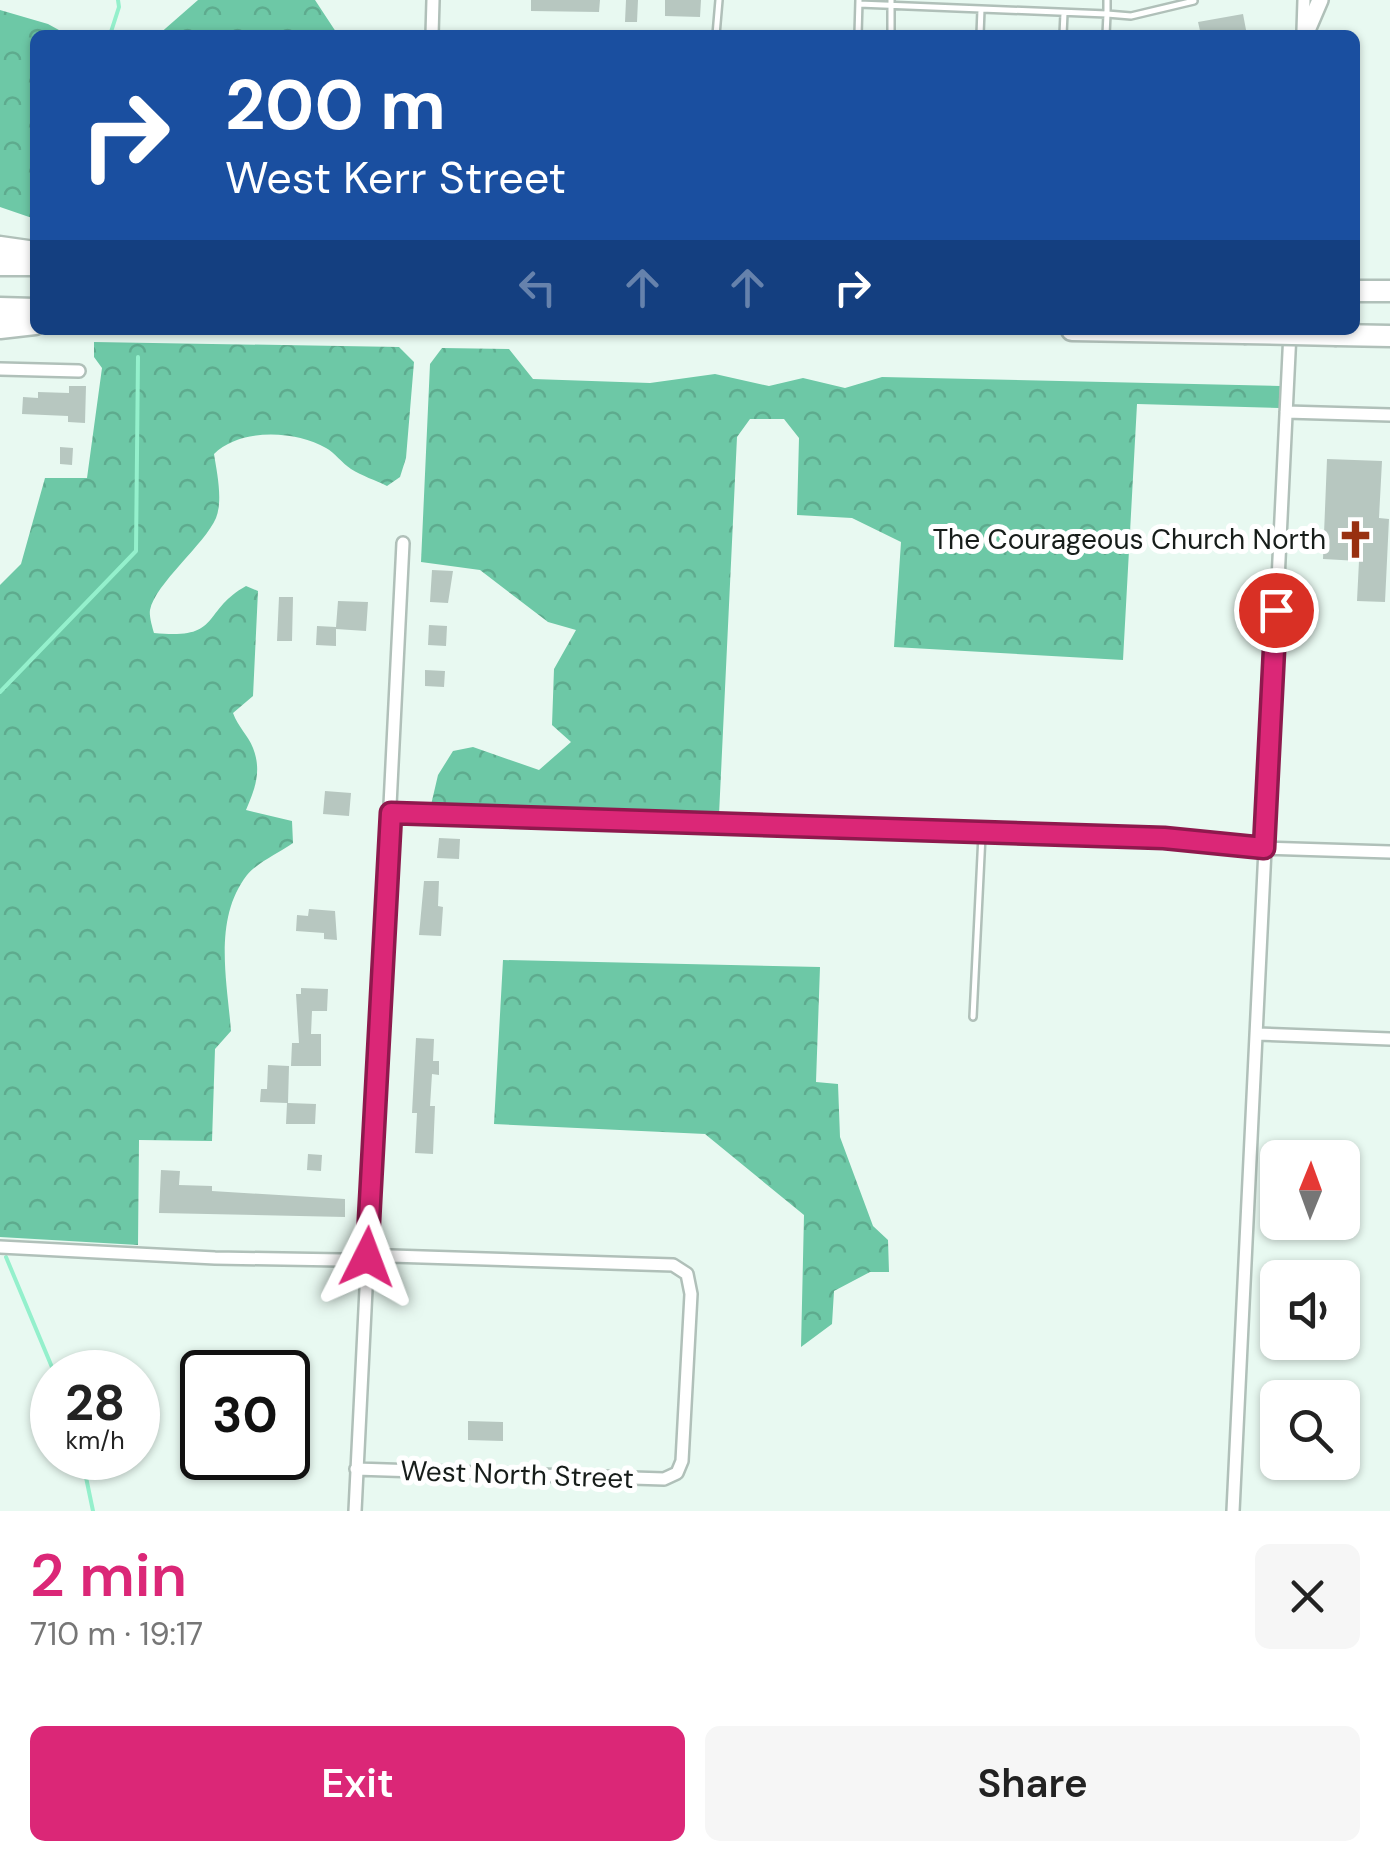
<!DOCTYPE html>
<html lang="en">
<head>
<meta charset="utf-8">
<style>
	body { margin:0; font-family:"DM Sans",sans-serif; background:#f6f6f6; color:#222; height:100vh; display:flex; flex-direction:column; font-size:38px; white-space:nowrap }
	* { box-sizing:border-box; margin:0 }
	p { font-size:32px; color:#767676 }
	.icon { flex:none; width:55px; height:55px; fill:none; stroke:currentColor; stroke-width:2; stroke-linecap:round; stroke-linejoin:round }
	.map { position:relative; height:1511px; overflow:hidden }
	.details { display:flex; flex-direction:column; background:#fff; flex:1 }
	.details>* { flex:none }
	.guide { position:absolute; left:30px; top:30px; width:1330px; height:305px; border-radius:15px; box-shadow:0 2px 8px #0004; background:#1a4fa0; color:#fff; overflow:hidden }
	.needle { width:65px; rotate:1deg }
	.tools { position:absolute; left:1260px; top:1140px; display:grid; gap:20px }
	.tools a { display:grid; place-items:center; width:100px; height:100px; border-radius:15px; background:#fff; box-shadow:0 2px 8px #0004; font-size:50px }
	.speed { position:absolute; left:30px; top:1350px; display:flex; gap:20px; font-size:50px; font-weight:700; text-align:center }
	.speed>* { display:grid; place-content:center; width:130px; height:130px; border-radius:50%; background:#fff; box-shadow:0 2px 8px #0004; line-height:1 }
	.speed small { font-size:25px; font-weight:400 }
	.speed .limit { border:5px solid #111; border-radius:15px; background:#fff; color:#111 }
	.pin { position:absolute; display:grid; place-items:center; width:85px; height:85px; color:#fff; margin:-42px; border:5px solid #fff; border-radius:50%; box-shadow:0 2px 10px #0007 }
	.me { position:absolute; width:110px; margin:-55px; rotate:3deg; stroke-linejoin:round; filter:drop-shadow(0 0 8px #0008) }
	.turn { display:flex; align-items:center; gap:35px; height:210px; padding:0 30px; font-size:45px }
	.turn .icon { width:130px; height:130px; stroke-width:2.5 }
	.turn b { display:block; font-size:70px; line-height:85px }
	.lanes { display:flex; align-items:center; height:95px; padding:0 30px; background:#0003; justify-content:center; gap:50px; direction:ltr }
	.lanes .off { opacity:.35 }
	.round { display:grid; place-items:center; flex:none; width:105px; height:105px; border-radius:15px; background:#f6f6f6 }
	.head { display:flex; align-items:center; justify-content:space-between; height:170px; padding:0 30px }
	h1 { font-size:60px; font-weight:600; line-height:75px; color:#db2777 }
	.action { display:flex; gap:20px; margin-top:auto; padding:20px 30px }
	.action a { flex:1; height:115px; border-radius:15px; background:#db2777; color:#fff; font-size:40px; font-weight:600; line-height:115px; text-align:center }
	.action a+a { background:#f6f6f6; color:#222 }
	.map>svg:first-child { display:block }
</style>
</head>
<body>
<div class="map">
<svg width="1390" height="1511" viewBox="0 0 1390 1511">
	<defs>
		<pattern id="forest-crowns" width="20" height="18" patternUnits="userSpaceOnUse" patternTransform="scale(2.5)"><rect width="20" height="18" fill="#6dc8a6"/><path d="M2 6a3 3 0 1 1 6 0M12 15a3 3 0 1 1 6 0" fill="none" stroke="#5eab8e"/></pattern>
	</defs>
	<rect width="100%" height="100%" fill="#e8f9f1"/>
	<path fill="url(#forest-crowns)" d="M 198,0 L 315,0 L 338,35 L 158,35 Z
		M 0,10 L 48,24 L 68,35 L 35,35 L 35,219 L 0,207 Z
		M 94,342 L 399,347 L 414,362 L 406,458 L 400,477 L 387,486 C 375,480 362,476 351,469 C 342,463 335,453 326,448 C 295,430 240,428 214,454 C 217,473 223,500 216,518 C 205,544 155,584 150,610 C 149,616 152,626 154,633 C 223,640 200,612 246,586 L 258,591 L 253,696 L 233,713 C 238,727 248,735 253,748 C 262,771 255,789 246,810 L 292,821 L 293,843 C 279,853 258,862 247,875 C 213,919 227,980 231,1031 L 215,1049 L 212,1141 L 139,1140 L 138,1245 L 0,1237 L 0,585 L 21,564 L 45,478 L 87,478 L 102,368 L 94,357 Z
		M 442,348 L 509,349 L 533,379 L 650,383 L 715,374 L 769,386 L 803,378 L 845,388 L 882,377 L 1280,386 L 1279,408 L 1137,404 L 1123,660 L 894,647 L 901,542 L 852,518 L 797,515 L 799,438 L 784,419 L 750,419 L 737,437 L 719,815 L 431,805 L 438,775 L 453,751 L 473,747 L 539,770 L 571,742 L 552,725 L 554,669 L 576,630 L 548,622 L 480,570 L 421,562 L 430,364 Z
		M 503,960 L 820,967 L 816,1082 L 838,1084 L 840,1137 L 873,1226 L 888,1240 L 889,1272 L 870,1272 L 834,1291 L 832,1324 L 801,1347 L 804,1215 L 705,1134 L 494,1124 Z"/>
	<g fill="none" stroke-linecap="round" stroke-linejoin="round">
		<path stroke="#94f0cc" stroke-width="4" d="M 110,35 L 119,7 L 118,0
			M 0,692 L 136,551 L 138,357
			M 6,1257 L 54,1372
			M 82,1458 L 93,1511"/>
	</g>
	<path fill="#b7c7c0" d="M 531,0 L 600,0 L 599,12 L 531,11 Z
		M 626,0 L 638,0 L 637,22 L 625,22 Z
		M 665,0 L 701,0 L 700,17 L 665,16 Z
		M 1243,14 L 1247,35 L 1201,35 L 1198,22 Z
		M 69,386 L 86,386 L 85,423 L 68,422 L 68,416 L 22,414 L 23,397 L 38,398 L 38,392 L 69,393 Z
		M 60,447 L 73,448 L 72,465 L 60,464 Z
		M 1327,459 L 1382,461 L 1379,518 L 1389,519 L 1385,602 L 1357,601 L 1359,561 L 1323,559 Z
		M 432,570 L 453,571 L 448,603 L 430,602 Z
		M 279,597 L 293,597 L 292,641 L 277,641 Z
		M 338,601 L 368,602 L 366,631 L 336,629 L 336,646 L 316,645 L 317,626 L 336,627 Z
		M 429,625 L 447,626 L 446,646 L 428,645 Z
		M 425,670 L 445,671 L 444,687 L 425,686 Z
		M 325,791 L 351,793 L 349,816 L 323,814 Z
		M 439,838 L 460,839 L 459,859 L 437,858 Z
		M 424,881 L 439,881 L 438,906 L 443,907 L 441,936 L 419,935 Z
		M 309,909 L 335,911 L 337,940 L 324,939 L 324,933 L 296,931 L 297,915 L 308,916 Z
		M 301,988 L 328,989 L 327,1011 L 312,1011 L 311,1034 L 321,1034 L 321,1066 L 291,1066 L 292,1043 L 299,1043 L 296,994 L 301,994 Z
		M 416,1038 L 434,1039 L 433,1061 L 439,1061 L 439,1075 L 432,1074 L 430,1106 L 435,1106 L 433,1154 L 415,1153 L 417,1113 L 412,1113 Z
		M 268,1065 L 289,1066 L 288,1103 L 316,1104 L 315,1124 L 286,1124 L 287,1103 L 260,1102 L 261,1089 L 267,1089 Z
		M 308,1154 L 322,1155 L 321,1171 L 307,1170 Z
		M 161,1170 L 180,1171 L 179,1185 L 212,1186 L 212,1191 L 345,1199 L 345,1217 L 159,1213 Z
		M 468,1421 L 503,1422 L 503,1441 L 468,1440 Z"/>
	<g fill="none" stroke-linecap="round" stroke-linejoin="round">
		<defs>
			<path id="lane" d="M 1107,0 L 1107,14 L 1131,16 L 1194,1
				M 859,4 L 1107,14 L 1106,35
				M 716,35 L 719,0
				M 858,35 L 859,0
				M 891,35 L 891,0
				M 980,35 L 981,9
				M 1063,35 L 1064,13
				M 973,1017 L 982,835"/>
			<path id="street" d="M 1303,31 L 1304,0
				M 432,35 L 433,0
				M 0,369 L 79,371
				M 1286,412 L 1390,415
				M 391,813 L 1200,839 L 1264,848 L 1390,852
				M 1257,1034 L 1390,1039
				M 0,1247 L 215,1258 L 341,1260 L 391,1256 L 673,1265 L 687,1274 L 691,1294 L 682,1461 L 677,1473 L 664,1479 L 356,1469
				M 355,1511 L 403,543
				M 1233,1511 L 1290,332"/>
			<path id="secondary" d="M 1305,35 L 1320,0"/>
			<path id="highway" d="M 0,247 L 35,252
				M 0,265 L 35,265
				M 1355,291 L 1390,291
				M 0,308 L 35,309
				M 0,328 L 35,324
				M 1072,330 L 1244,333
				M 1337,335 L 1390,336"/>
		</defs>
		<use href="#lane" stroke="#b0c0b9" stroke-width="10"/>
		<use href="#street" stroke="#b0c0b9" stroke-width="16"/>
		<use href="#secondary" stroke="#b0c0b9" stroke-width="20"/>
		<use href="#highway" stroke="#b0c0b9" stroke-width="25"/>
		<use href="#lane" stroke="#fff" stroke-width="5"/>
		<use href="#street" stroke="#fff" stroke-width="11"/>
		<use href="#secondary" stroke="#fff" stroke-width="15"/>
		<use href="#highway" stroke="#fff" stroke-width="20"/>
		<defs>
			<path id="highway-bridge" d="M 1244,333 L 1337,335"/>
		</defs>
		<use href="#highway-bridge" stroke="#b0c0b9" stroke-width="25" stroke-linecap="butt"/>
		<use href="#highway-bridge" stroke="#fff" stroke-width="20"/>
	</g>
	<g fill="none" stroke-linecap="round" stroke-linejoin="round">
		<defs>
			<path id="route" d="M 367,1257 L 391,813 L 1164,838 L 1264,848 L 1276,610"/>
		</defs>
		<use href="#route" stroke="#8e194d" stroke-width="25"/>
		<use href="#route" stroke="#db2777" stroke-width="18"/>
	</g>
	<defs>
		<symbol id="church-bare" viewBox="-9 -9 18 18"><path d="M-1.2-6h2.4v3.5h3.3v2.4h-3.3V6h-2.4V-.1h-3.3v-2.4h3.3Z" fill="#983010" stroke="#fff" stroke-width="2.5" paint-order="stroke"/></symbol>
	</defs>
	<g fill-rule="evenodd">
		<use href="#church-bare" x="1328" y="512" width="55" height="55"/>
	</g>
	<g text-anchor="middle" stroke-width="10" stroke-linejoin="round" paint-order="stroke">
		<g font-size="28" fill="#171d1a" stroke="#fff" text-anchor="end">
			<text x="1326" y="549">The Courageous Church North</text>
		</g>
		<g font-size="28" fill="#171d1a" stroke="#fff">
			<text transform="translate(517 1474) rotate(2)" y="10">West North Street</text>
		</g>
	</g>
</svg>
<div class="tools">
<a><svg class="needle" viewBox="-14 -14 28 28"><path d="M0-13l5 13h-10z" fill="#e53935"/><path d="M0 13l5-13h-10z" fill="#767676"/></svg></a>
<a><svg class="icon" aria-label="sound" viewBox="0 0 24 24"><path d="M4 9h4l5-4v14l-5-4H4zM17 9q2 3 0 6"/></svg></a>
<a><svg class="icon" aria-label="search" viewBox="0 0 24 24"><circle cx="10" cy="10" r="6"/><path d="M15 15l6 6"/></svg></a>
</div>
<div class="speed"><div>28<small>km/h</small></div><div class="limit">30</div></div>
<div class="pin" style="left:1276px;top:610px;background:#d93025"><svg class="icon" aria-label="arrive" viewBox="0 0 24 24"><path d="M6 21V4h12l-3 4 3 4H6"/></svg></div>
<svg class="me" style="left:367px;top:1257px" viewBox="-20 -20 40 40"><path d="M0-17L14 15 0 8-14 15z" fill="#db2777" stroke="#fff" stroke-width="4"/></svg>
<div class="guide">
<div class="turn"><svg class="icon" aria-label="right" viewBox="0 0 24 24"><path d="M7 20v-9h11M14 6l5 5-5 5"/></svg><div><b>200 m</b>West Kerr Street</div></div>
<div class="lanes"><svg class="icon off" aria-label="left" viewBox="0 0 24 24"><path d="M17 20v-9H6M10 6l-5 5 5 5"/></svg><svg class="icon off" aria-label="ahead" viewBox="0 0 24 24"><path d="M12 20V5M6 11l6-6 6 6"/></svg><svg class="icon off" aria-label="ahead" viewBox="0 0 24 24"><path d="M12 20V5M6 11l6-6 6 6"/></svg><svg class="icon" aria-label="right" viewBox="0 0 24 24"><path d="M7 20v-9h11M14 6l5 5-5 5"/></svg></div>
</div>
</div>
<section class="details">
<div class="head"><div><h1>2 min</h1><p>710 m · 19:17</p></div><a class="round"><svg class="icon" aria-label="close" viewBox="0 0 24 24"><path d="M6 6l12 12M18 6L6 18"/></svg></a></div>
<div class="action"><a>Exit</a><a>Share</a></div>
</section>
</body>
</html>
